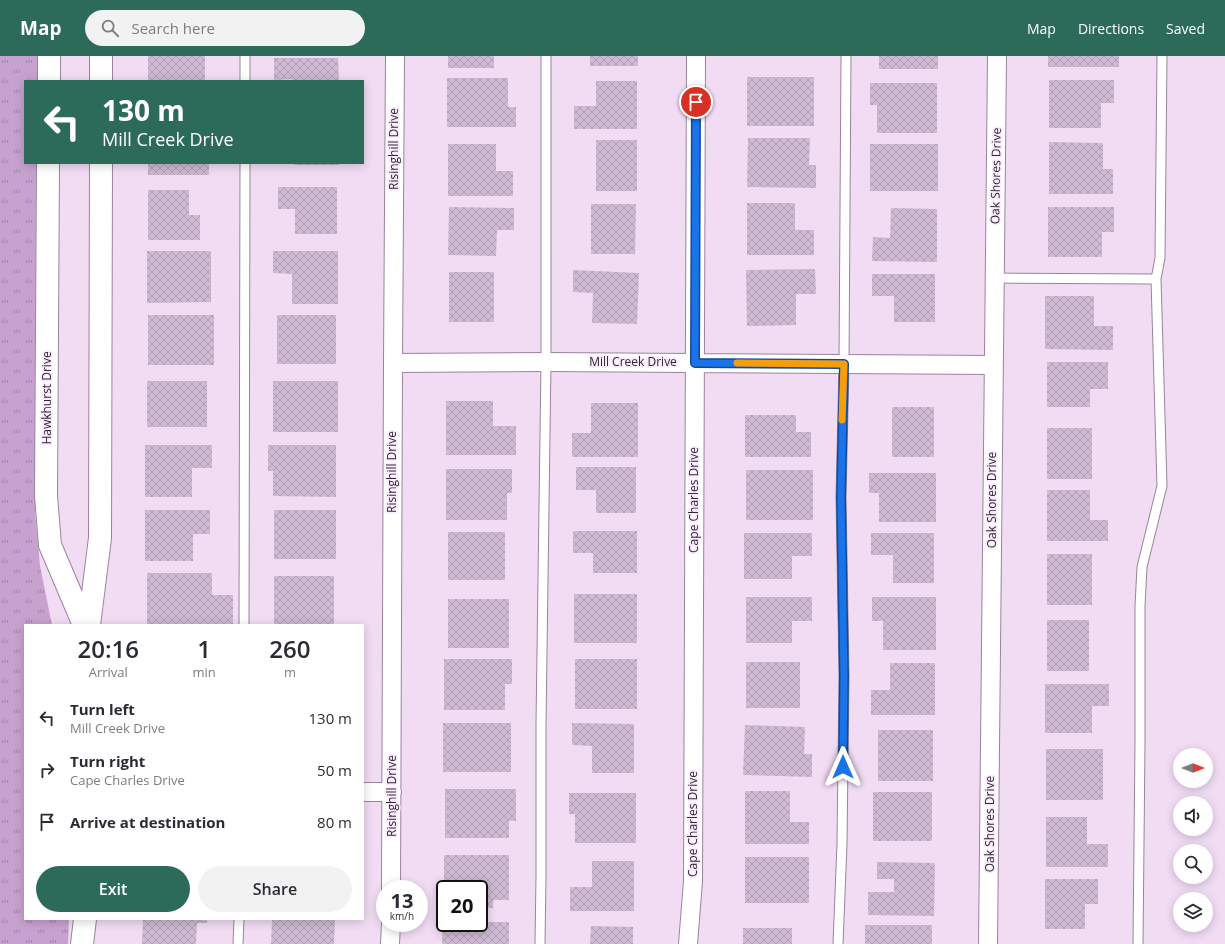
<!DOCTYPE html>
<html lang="en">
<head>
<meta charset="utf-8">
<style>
	body { margin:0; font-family:"Open Sans",sans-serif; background:#f2f2f3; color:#2b2b33; height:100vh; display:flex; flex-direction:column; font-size:15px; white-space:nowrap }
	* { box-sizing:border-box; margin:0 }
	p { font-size:13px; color:#7c7c81 }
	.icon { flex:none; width:22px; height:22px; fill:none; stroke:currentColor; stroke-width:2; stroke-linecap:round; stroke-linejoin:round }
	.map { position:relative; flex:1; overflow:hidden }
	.drawer { position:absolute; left:24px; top:568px; width:340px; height:296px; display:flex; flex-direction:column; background:#fff; border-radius:0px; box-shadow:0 2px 10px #0003 }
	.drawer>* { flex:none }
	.guide { position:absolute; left:24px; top:24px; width:340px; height:84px; border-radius:0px; box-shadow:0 2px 10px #0003; background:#2c6b59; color:#fff; overflow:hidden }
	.needle { width:26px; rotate:90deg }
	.controls { position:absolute; left:1173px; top:692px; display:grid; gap:8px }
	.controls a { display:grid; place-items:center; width:40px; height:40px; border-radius:50%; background:#fff; box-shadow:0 2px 10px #0003; font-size:20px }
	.speed { position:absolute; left:376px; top:824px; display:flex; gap:8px; font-size:20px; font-weight:700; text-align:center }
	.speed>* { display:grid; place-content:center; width:52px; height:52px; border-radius:50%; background:#fff; box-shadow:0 2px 10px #0003; line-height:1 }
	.speed small { font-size:10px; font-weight:400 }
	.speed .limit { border:2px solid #111; border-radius:6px; background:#fff; color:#111 }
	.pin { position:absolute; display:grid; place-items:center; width:34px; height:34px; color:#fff; margin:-17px; border:2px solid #fff; border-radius:50%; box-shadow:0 1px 4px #0007 }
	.me { position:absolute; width:44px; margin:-22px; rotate:0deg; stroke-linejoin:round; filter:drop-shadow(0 0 3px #0008) }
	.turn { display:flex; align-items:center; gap:14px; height:84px; padding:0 12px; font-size:18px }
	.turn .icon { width:52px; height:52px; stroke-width:2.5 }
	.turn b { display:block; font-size:28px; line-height:34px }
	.eta { display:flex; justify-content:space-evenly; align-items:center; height:68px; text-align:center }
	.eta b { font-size:24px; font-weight:600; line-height:28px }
	.action { display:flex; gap:8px; margin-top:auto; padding:8px 12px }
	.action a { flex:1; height:46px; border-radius:24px; background:#2c6b59; color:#fff; font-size:16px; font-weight:600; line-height:46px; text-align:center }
	.action a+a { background:#f2f2f3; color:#2b2b33 }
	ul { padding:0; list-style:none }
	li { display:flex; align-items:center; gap:12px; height:52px; padding:0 12px }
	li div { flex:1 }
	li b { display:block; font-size:15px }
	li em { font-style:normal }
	header { display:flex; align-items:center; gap:24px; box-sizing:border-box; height:56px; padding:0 20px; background:#2c6b59; color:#fff }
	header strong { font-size:19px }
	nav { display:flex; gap:22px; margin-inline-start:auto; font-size:14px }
	.search { width:280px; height:36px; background:#f2f2f3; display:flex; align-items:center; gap:10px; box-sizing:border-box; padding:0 14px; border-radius:22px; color:#7c7c81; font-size:15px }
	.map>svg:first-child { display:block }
</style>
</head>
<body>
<header>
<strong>Map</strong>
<div class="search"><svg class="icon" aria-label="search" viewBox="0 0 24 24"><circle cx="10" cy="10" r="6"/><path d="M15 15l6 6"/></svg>Search here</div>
<nav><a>Map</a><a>Directions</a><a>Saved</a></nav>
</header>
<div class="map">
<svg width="1225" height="888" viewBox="0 0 1225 888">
	<defs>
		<pattern id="grass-tufts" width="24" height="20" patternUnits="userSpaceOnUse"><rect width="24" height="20" fill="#c8a2cf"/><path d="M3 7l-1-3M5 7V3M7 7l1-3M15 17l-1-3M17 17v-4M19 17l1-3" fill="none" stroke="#a384a9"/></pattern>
		<pattern id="building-cross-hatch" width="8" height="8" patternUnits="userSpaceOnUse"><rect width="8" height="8" fill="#cebad2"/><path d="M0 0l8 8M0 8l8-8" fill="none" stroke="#b1a0b5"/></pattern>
	</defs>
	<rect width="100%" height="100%" fill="#f1dcf4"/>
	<path fill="url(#grass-tufts)" d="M 0,0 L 37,0 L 37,25 L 25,25 L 25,107 L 36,107 L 35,457 L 40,510 L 52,569 L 25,569 L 25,863 L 69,863 L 68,888 L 0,888 Z"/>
	<path fill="url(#building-cross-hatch)" d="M 148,0 L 205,0 L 205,25 L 148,25 Z
		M 448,0 L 494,0 L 494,12 L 448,12 Z
		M 590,0 L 638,0 L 638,10 L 590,10 Z
		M 879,0 L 938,0 L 938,13 L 879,13 Z
		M 1048,0 L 1119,0 L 1119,11 L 1048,11 Z
		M 274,2 L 338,2 L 339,25 L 292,25 L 292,23 L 274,24 Z
		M 747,21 L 814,21 L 814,70 L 747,70 Z
		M 447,22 L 508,22 L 508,51 L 516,51 L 516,71 L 447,71 Z
		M 1049,24 L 1114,24 L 1114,47 L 1101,47 L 1101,72 L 1049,72 Z
		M 596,25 L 637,25 L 637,73 L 574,73 L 574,50 L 596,50 Z
		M 870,27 L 937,27 L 937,77 L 877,77 L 877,49 L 870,49 Z
		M 748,82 L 810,82 L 809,109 L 816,109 L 816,132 L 747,131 Z
		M 596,84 L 637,84 L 637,135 L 596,135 Z
		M 1049,86 L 1103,87 L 1103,113 L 1113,113 L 1113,138 L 1049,138 Z
		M 448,88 L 496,88 L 496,115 L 513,115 L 513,140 L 448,140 Z
		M 870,88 L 938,88 L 938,135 L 870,135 Z
		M 148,107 L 209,107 L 209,119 L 148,119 Z
		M 294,107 L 339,107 L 339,109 L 294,109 Z
		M 278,131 L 337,131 L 337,178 L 295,178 L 295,153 L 278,153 Z
		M 148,134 L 189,134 L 189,159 L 200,159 L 200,184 L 148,184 Z
		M 747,147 L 795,147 L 795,174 L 814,174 L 814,199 L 747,199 Z
		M 591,148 L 636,148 L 635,198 L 591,198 Z
		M 449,151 L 514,152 L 514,174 L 497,174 L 496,200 L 448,199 Z
		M 1048,151 L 1114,151 L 1114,176 L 1102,176 L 1102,201 L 1048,201 Z
		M 891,152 L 937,153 L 937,206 L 872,205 L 873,181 L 890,182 Z
		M 147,195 L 211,195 L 211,246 L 147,247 Z
		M 273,195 L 338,195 L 338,248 L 292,248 L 292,218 L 273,217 Z
		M 815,213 L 816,238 L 796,238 L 796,269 L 747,270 L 746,214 Z
		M 573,214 L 639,217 L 637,268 L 592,267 L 593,237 L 573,236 Z
		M 449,216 L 494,216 L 494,266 L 449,266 Z
		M 872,218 L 935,218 L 935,266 L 894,266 L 894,240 L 872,240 Z
		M 1045,240 L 1094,240 L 1094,270 L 1113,270 L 1113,294 L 1045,293 Z
		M 148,259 L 214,259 L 214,309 L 148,309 Z
		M 277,259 L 336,259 L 336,308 L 277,308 Z
		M 1047,306 L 1108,306 L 1108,333 L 1090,333 L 1090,351 L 1047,351 Z
		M 147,325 L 207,325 L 207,371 L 147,371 Z
		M 273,325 L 338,325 L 338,376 L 273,376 Z
		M 446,345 L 493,345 L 493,370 L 516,370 L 516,399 L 446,399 Z
		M 591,347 L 638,347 L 638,401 L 572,401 L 572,377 L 591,377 Z
		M 892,351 L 934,351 L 934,401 L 892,401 Z
		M 745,359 L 796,359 L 796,376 L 811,376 L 811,401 L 745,401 Z
		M 1047,372 L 1092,372 L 1092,423 L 1047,423 Z
		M 145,389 L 212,389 L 212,412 L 192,412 L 192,441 L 145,441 Z
		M 268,389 L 336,389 L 336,441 L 273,440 L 273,415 L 268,415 Z
		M 576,411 L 636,411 L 636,457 L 596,457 L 596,434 L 576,434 Z
		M 446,413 L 512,413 L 512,437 L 507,437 L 507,464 L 446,464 Z
		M 746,414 L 813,414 L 813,464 L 746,464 Z
		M 869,417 L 936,417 L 936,466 L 879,466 L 879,437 L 869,437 Z
		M 1047,434 L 1090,434 L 1090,464 L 1108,464 L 1108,485 L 1047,485 Z
		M 145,454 L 210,454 L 210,478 L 193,478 L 193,505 L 145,505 Z
		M 274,454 L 336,454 L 336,503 L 274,503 Z
		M 573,475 L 637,475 L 637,517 L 593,517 L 593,497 L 573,497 Z
		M 448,476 L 505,476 L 505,524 L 448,524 Z
		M 744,477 L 812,477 L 812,500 L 792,500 L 792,523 L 744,523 Z
		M 871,477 L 934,477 L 934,527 L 893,527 L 893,499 L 871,499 Z
		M 1047,498 L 1092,498 L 1092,549 L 1047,549 Z
		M 147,517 L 212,517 L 212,539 L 233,539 L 233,568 L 147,568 Z
		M 274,520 L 334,520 L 334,569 L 274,569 Z
		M 574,538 L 637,538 L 637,587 L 574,587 Z
		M 746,541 L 812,541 L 812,565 L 792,565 L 792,587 L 746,587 Z
		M 872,541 L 936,541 L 936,594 L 883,594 L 883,565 L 872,565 Z
		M 448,543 L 509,543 L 509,592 L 448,592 Z
		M 1047,564 L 1089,564 L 1089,615 L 1047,615 Z
		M 444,603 L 512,603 L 512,628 L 505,628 L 505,654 L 444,654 Z
		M 575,603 L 637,603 L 637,653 L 575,653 Z
		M 746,606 L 800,606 L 800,652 L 746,652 Z
		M 890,607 L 935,607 L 935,659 L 871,659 L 871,634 L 890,634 Z
		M 1045,628 L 1109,628 L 1109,650 L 1092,650 L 1092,677 L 1045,677 Z
		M 443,667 L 511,667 L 511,716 L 443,716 Z
		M 572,667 L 634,668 L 634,717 L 592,717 L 592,690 L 572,689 Z
		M 745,669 L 805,671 L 804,698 L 812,698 L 812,721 L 743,719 Z
		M 878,674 L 933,674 L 933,725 L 878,725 Z
		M 1046,693 L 1103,693 L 1103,744 L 1046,744 Z
		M 445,733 L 516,733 L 516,765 L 509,765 L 509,782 L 445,782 Z
		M 745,735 L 790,735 L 790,766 L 809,766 L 809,788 L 745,788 Z
		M 873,736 L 932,736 L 932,785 L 873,785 Z
		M 569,737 L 636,737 L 636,787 L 575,787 L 575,758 L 569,758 Z
		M 1046,761 L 1087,761 L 1087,788 L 1108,788 L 1108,811 L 1046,811 Z
		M 444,799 L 509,799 L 509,844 L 493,844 L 493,852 L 479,852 L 479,833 L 444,833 Z
		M 745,801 L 809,801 L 809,847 L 745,847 Z
		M 592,805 L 634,805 L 634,855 L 570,855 L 570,831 L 592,831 Z
		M 877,806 L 935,807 L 934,860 L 868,859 L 868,836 L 894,836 L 894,823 L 877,823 Z
		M 1045,823 L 1098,823 L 1098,848 L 1085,848 L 1085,873 L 1045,873 Z
		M 143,863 L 207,863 L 207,867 L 197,867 L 196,888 L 142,888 Z
		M 272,863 L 335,863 L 334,888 L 271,888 Z
		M 443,865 L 445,865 L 445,867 L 479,867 L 479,866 L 509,866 L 509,888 L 442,888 Z
		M 865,869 L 932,869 L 932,888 L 865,888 Z
		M 591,870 L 633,871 L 633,888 L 590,888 Z
		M 743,872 L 792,872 L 792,888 L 743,888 Z"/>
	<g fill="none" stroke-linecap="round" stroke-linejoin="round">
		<defs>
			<path id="lane" d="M 245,0 L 245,25
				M 994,222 L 1156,223
				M 244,569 L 245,107
				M 238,888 L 239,863
				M 540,888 L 541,821 L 541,669 L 546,306 L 546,0
				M 838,888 L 842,788 L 844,620 L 841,441 L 844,308 L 846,0
				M 1138,888 L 1140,685 L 1140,550 L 1142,511 L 1162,430 L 1156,223 L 1160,202 L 1162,0"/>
			<path id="street" d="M 393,307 L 546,306 L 993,309
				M 363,736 L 392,736
				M 391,833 L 393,307 L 395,0
				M 390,888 L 391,867
				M 688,888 L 693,825 L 696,0
				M 988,888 L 997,0"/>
			<path id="secondary" d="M 49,25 L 49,0
				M 101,25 L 101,0
				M 48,107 L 46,440 L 50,489 L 84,569
				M 89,569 L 100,482 L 101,107
				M 82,888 L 85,863"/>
		</defs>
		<use href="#lane" stroke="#98859c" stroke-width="11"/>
		<use href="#street" stroke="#98859c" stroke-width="20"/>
		<use href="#secondary" stroke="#98859c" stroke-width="24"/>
		<use href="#lane" stroke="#fff" stroke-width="9"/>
		<use href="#street" stroke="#fff" stroke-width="18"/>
		<use href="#secondary" stroke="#fff" stroke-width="22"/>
	</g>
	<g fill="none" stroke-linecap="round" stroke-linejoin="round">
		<defs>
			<path id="route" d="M 696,46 L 695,307 L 844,308 L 841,441 L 844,620 L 843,711"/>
		</defs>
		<use href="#route" stroke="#114b97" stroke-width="10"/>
		<use href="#route" stroke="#1a73e8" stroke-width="7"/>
		<path stroke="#f59e0b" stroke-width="7" d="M 737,307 L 844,308 L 842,364"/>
	</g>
	<g text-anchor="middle" stroke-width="3.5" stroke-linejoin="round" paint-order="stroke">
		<g font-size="12" fill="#2f2831" stroke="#fbebfe">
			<text transform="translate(394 93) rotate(-90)" y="4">Risinghill Drive</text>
			<text transform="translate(996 120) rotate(-89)" y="4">Oak Shores Drive</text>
			<text x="633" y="310">Mill Creek Drive</text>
			<text transform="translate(47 342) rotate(-90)" y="4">Hawkhurst Drive</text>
			<text transform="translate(392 416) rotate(-90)" y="4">Risinghill Drive</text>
			<text transform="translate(694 444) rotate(-90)" y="4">Cape Charles Drive</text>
			<text transform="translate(992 444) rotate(-90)" y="4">Oak Shores Drive</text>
			<text transform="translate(392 740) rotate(-90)" y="4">Risinghill Drive</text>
			<text transform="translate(693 768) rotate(-90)" y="4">Cape Charles Drive</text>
			<text transform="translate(990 768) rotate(-90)" y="4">Oak Shores Drive</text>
		</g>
	</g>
</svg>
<div class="controls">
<a><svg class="needle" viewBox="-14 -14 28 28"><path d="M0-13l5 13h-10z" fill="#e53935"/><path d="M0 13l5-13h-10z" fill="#7c7c81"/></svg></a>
<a><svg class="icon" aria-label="sound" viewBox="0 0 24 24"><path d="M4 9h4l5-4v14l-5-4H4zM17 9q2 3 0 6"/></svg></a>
<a><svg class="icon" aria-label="search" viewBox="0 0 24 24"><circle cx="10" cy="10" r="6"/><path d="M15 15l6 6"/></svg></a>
<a><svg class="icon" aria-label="layers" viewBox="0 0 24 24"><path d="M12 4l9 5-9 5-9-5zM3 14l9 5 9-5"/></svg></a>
</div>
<div class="speed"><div>13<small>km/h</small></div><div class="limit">20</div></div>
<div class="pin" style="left:696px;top:46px;background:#d93025"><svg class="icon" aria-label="arrive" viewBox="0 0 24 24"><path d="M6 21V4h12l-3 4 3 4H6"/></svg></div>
<svg class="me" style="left:843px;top:711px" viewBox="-20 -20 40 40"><path d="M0-17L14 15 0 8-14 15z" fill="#1a73e8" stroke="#fff" stroke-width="4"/></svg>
<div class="guide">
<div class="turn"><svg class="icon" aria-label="left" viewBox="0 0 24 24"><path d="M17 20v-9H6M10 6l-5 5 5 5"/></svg><div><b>130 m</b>Mill Creek Drive</div></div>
</div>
<section class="drawer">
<div class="eta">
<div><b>20:16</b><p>Arrival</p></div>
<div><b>1</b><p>min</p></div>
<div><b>260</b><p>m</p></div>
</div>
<ul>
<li><svg class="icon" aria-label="left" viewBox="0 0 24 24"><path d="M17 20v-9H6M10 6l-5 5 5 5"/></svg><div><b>Turn left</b><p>Mill Creek Drive</p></div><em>130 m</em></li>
<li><svg class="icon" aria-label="right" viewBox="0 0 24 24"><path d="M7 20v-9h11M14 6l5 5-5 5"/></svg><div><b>Turn right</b><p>Cape Charles Drive</p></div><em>50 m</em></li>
<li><svg class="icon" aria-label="arrive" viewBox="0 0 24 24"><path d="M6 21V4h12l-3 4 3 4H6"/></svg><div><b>Arrive at destination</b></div><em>80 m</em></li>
</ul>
<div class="action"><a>Exit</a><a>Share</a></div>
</section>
</div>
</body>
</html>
